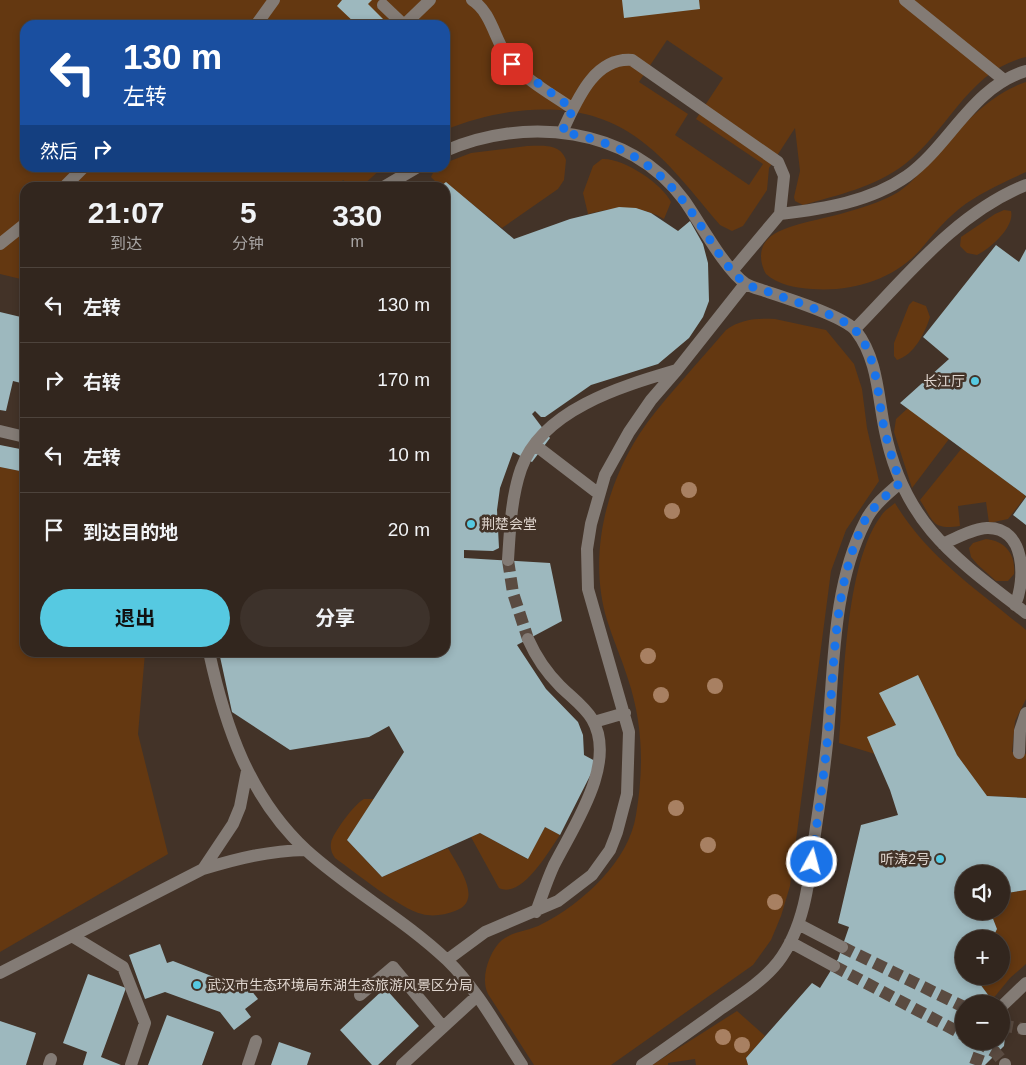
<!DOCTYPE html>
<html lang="zh">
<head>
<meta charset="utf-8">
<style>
	body { margin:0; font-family:Helvetica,"Noto Sans SC",sans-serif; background:#3d322b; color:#f1f3f6; height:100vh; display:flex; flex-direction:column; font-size:19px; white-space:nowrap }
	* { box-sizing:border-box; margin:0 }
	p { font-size:16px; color:#a8a5a4 }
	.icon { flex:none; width:28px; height:28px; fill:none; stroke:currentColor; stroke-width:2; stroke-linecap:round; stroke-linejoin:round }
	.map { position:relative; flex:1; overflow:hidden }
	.drawer { position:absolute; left:20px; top:182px; width:430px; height:475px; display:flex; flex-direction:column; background:#32261e; border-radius:15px; box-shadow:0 2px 8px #0003,0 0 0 1px #4d433c }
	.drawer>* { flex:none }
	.guide { position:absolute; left:20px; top:20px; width:430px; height:152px; border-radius:15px; box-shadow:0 2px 8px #0003,0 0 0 1px #4d433c; background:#1a4fa0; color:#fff; overflow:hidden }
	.controls { position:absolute; left:955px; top:865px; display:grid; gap:10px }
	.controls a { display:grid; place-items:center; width:55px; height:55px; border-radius:50%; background:#32261e; box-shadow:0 2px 8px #0003,0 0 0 1px #4d433c; font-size:25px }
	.pin { position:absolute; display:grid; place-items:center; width:42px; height:42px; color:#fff; margin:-21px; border-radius:10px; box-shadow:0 2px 8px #0006 }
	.me { position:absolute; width:55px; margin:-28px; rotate:7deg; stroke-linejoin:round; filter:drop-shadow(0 0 4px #0008) }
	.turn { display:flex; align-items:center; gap:18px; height:105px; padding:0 20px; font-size:22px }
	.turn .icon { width:65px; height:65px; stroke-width:2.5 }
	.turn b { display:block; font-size:35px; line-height:42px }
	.then { display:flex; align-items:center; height:48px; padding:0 20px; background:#0003; gap:10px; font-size:19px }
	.eta { display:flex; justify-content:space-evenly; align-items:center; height:85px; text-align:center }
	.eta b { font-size:30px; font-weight:700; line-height:35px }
	.cta { display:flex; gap:10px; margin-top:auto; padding:10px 20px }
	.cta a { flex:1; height:58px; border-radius:30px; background:#56c9e1; color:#111; font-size:20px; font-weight:700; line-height:58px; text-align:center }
	.cta a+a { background:#3d322b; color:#f1f3f6 }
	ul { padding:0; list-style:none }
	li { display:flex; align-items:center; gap:15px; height:75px; padding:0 20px; border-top:1px solid #4d433c }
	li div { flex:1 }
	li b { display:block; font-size:19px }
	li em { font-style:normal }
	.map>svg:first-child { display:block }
</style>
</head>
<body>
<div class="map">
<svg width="1026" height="1065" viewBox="0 0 1026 1065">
	<rect width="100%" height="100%" fill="#433328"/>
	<path fill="#643811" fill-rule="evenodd" d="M 0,0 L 1026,0 L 1026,57 C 968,71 949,130 905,164 C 875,187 838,195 803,205 L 795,201 L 794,197 L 800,171 L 795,128 L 769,168 L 767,190 L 743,226 L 732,231 L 720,225 C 694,195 669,160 636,137 C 581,97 504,106 445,130 L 445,25 L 25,25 L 25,168 L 382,168 L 361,187 L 352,187 L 343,180 L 337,188 L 25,188 L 25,280 L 0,274 ZM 667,40 L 723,78 L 696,119 L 763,164 L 749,185 L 675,135 L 688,114 L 639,82 Z
		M 1026,82 L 1026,172 C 1003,183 979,193 959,209 C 943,222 933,235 920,250 C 893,280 852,292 812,289 C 796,288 778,285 766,274 C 760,263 758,249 768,239 C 782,224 827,219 847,212 C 861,208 874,204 887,198 C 904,191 915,178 928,164 C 957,133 984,96 1026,82 Z
		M 527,146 C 543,146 560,143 566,160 L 564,180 L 558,189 L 502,228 L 446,183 L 440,186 L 431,177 L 435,169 L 445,168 L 445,163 L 471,153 Z
		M 602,159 C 622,157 663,184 671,202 L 664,219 C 638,204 616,207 588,214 L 583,193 L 593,166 Z
		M 1004,210 L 1011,211 C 1015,227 990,249 977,255 L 967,253 L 960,246 L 961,237 L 995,214 Z
		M 913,301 L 926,306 L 930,317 C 925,333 914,355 897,360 L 894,356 L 894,343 L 909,305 Z
		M 775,319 L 826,330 L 854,364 L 862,389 L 867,428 L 879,481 L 846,530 L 831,571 L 790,886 L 781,916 L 771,940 L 753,965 L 611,1065 L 534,1065 L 488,994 C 480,979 489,951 502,940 C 513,931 530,931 542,924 C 582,904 629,861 636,815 C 644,768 643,724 628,679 C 622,659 613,640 607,620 C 587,554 607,478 647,423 C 671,391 700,361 726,330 C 741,319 757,318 775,319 Z
		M 908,408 L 949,439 L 912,488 L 894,432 L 896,419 Z
		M 962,448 L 1026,496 L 1008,519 L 989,523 L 986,502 L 958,506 L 960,526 C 932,530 934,522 920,500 Z
		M 0,467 L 25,472 L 25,652 L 145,653 L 138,734 L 168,854 L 0,952 Z
		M 895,503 C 927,557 979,591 1026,630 L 1026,699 L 1015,721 L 1012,752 L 1026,754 L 1026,798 L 987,796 L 896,725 L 875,754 L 839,743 C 844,683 845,564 881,516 C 884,511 890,507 895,503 Z
		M 986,539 C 1006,541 1016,555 1014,574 L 1008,581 L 996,581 L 978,565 L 971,557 L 969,548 L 973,543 Z
		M 364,799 L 374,799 L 347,840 L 382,877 L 448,848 C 457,865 485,901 455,911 C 445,915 432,917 422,914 C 400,909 355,872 335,858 C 332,854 330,849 331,843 C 332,834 356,802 364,799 Z
		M 545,827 L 560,835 C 548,852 522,899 499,888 L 471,837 L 480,833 L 527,859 Z
		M 1026,890 L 1026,964 L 1010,978 L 992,1000 L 974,976 L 1001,976 L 1001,939 L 992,939 L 997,929 L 990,911 L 1001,911 L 1001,894 Z
		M 737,1011 L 765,1036 L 746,1058 L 748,1065 L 696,1065 L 695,1059 L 668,1063 L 668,1065 L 652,1065 Z"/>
	<path fill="#9db8be" d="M 342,0 L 372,0 L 368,4 L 389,25 L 357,25 L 337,6 Z
		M 622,0 L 699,0 L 700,9 L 624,18 Z
		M 446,182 L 514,239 L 570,219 L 619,207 L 636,208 L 651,213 L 678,231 L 690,221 L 703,244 L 708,263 L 709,301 L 703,317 L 689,338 L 658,364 L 591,385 L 545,417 L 541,417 L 535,411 L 532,414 L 550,438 L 532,462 L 513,452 L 500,488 L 497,510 L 499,548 L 493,551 L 464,550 L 464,558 L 550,563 L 562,621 L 517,645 L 546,689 L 578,722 L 583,735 L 584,755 L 597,762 L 560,835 L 545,827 L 528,859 L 480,833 L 382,877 L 347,840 L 404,752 L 389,726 L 369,737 L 290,750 L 232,712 L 219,652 L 445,652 L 445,188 L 438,188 Z
		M 996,245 L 1019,262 L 1026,249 L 1026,496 L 900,403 L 949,359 L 923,337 Z
		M 0,312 L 25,318 L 25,384 L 13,381 L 6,411 L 0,410 Z
		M 0,445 L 25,450 L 25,472 L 0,467 Z
		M 1026,497 L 1026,525 L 1013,515 Z
		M 918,675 L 957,755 L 987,796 L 1026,798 L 1026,890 L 1001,894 L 1001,874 L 964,874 L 964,911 L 990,911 L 997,929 L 992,939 L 964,939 L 964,976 L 974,976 L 995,1004 L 964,1004 L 964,1041 L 1001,1041 L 1001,1012 L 1007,1020 L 1004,1046 L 985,1065 L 748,1065 L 746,1058 L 812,983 L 820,988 L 838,959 L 849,927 L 838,923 L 861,825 L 898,815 L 890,790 L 867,737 L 896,725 L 879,693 Z
		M 160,944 L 167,963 L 173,961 L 232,984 L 241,977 L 258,999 L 245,1009 L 251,1017 L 234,1030 L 220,1012 L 165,992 L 145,999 L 129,955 Z
		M 88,974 L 126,988 L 101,1057 L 121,1065 L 83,1065 L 87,1052 L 63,1043 Z
		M 385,988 L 419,1026 L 378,1065 L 372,1065 L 340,1030 Z
		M 167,1015 L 214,1032 L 202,1065 L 148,1065 Z
		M 0,1021 L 36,1033 L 26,1065 L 0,1065 Z
		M 279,1042 L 311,1053 L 307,1065 L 271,1065 Z"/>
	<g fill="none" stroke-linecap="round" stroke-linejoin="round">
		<path stroke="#5a4b41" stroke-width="12" stroke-dasharray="12 6" stroke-linecap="butt" d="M 508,560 L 513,593 L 528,639
			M 842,947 L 964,1007
			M 834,966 L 964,1035
			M 1001,1025 L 1023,1029
			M 976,1041 L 995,1052 L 1005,1064
			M 975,1065 L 984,1041"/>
		<path stroke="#837b75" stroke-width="12" d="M 472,0 C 493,13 495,44 511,62 C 527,81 553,95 573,109
			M 905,0 L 1004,80
			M 383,5 L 404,25
			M 256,25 L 274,0
			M 404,25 L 430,0
			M 562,132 C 576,103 593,57 632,60 L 778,162 L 784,176 L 780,214 L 733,270
			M 445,151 C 524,116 630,126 684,200 C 699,221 726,271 746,284 C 751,287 759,289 765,291 C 785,298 845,316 856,331 C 878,359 878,398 885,431 C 904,524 955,558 1026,613
			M 63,188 L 83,168
			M 382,188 L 416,168
			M 780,214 C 823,209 870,202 907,176 C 950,145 972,87 1026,71
			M 0,244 L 25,224
			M 855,329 C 907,276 956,213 1026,185
			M 0,431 L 25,437
			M 535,445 L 599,494
			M 943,544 C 956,538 972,529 987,528 C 1026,527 1026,580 1015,605
			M 508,560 C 510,530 511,498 521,469 C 542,409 623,386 677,370
			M 528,639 C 536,657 547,673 560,686 C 571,697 584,706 592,719 C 618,763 573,827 554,865 C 547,880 542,896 536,912
			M 209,652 C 225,726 249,797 306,850 C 350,890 404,919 447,960 C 477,989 499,1030 522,1065
			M 594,722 L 625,713
			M 1019,753 L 1020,731 L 1026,713
			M 203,869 C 239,858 268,851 306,850
			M 798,924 L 842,947
			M 72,936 L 123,967 L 145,1023 L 131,1065
			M 790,942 L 834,966
			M 447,960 L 485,932 L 558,901 L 592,875 L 610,850 L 617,832 L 627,794 L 629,732 L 588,589 L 587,549 L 591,524 L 605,475 L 629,432 L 651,400 L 677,370 L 745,284
			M 0,973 L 203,869 L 233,824 L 240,807 L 247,771
			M 360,995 L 393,967 L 443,1027
			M 1001,1007 L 1026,983
			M 1023,1029 L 1026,1029
			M 1005,1064 L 1005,1065
			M 49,1065 L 51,1059
			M 248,1065 L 256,1041
			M 402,1065 L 476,997
			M 642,1065 C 669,1046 696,1027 722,1008 C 741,995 763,981 778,962 C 804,928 809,883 814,841 C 819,805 825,769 828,733 C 834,663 833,585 865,522 C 872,506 888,494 900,483"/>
	</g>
	<g fill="#a88062">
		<circle cx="689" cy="490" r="8"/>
		<circle cx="672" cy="511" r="8"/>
		<circle cx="648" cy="656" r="8"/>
		<circle cx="715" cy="686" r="8"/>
		<circle cx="661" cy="695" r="8"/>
		<circle cx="676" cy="808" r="8"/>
		<circle cx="708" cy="845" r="8"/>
		<circle cx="775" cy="902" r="8"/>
		<circle cx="723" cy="1037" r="8"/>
		<circle cx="742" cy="1045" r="8"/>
	</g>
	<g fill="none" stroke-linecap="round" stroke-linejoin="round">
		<path stroke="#1a73e8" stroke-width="9" stroke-dasharray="0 16.2" d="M 512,64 L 573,109 L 562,132 C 632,145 665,170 703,229 C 715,247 728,271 745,283 C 750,287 760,289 766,291 C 786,299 844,316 856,331 C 879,358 877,399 885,432 C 889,449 895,466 900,483 C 888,494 872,507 864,522 C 833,587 835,663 828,734 C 824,777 817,820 812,862"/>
	</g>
	<g fill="#56c9e1" stroke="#433328" stroke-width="2">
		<circle cx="975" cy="381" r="5"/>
		<circle cx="471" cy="524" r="5"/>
		<circle cx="940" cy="859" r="5"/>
		<circle cx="197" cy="985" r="5"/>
	</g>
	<g text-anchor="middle" stroke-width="5" stroke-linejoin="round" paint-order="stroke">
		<g font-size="14" fill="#dfd5ce" stroke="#433328" text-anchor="end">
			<text x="965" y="386">长江厅</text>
			<text x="481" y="529" text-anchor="start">荆楚会堂</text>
			<text x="930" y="864">听涛2号</text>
			<text x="207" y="990" text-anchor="start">武汉市生态环境局东湖生态旅游风景区分局</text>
		</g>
	</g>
</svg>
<div class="controls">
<a><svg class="icon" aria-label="sound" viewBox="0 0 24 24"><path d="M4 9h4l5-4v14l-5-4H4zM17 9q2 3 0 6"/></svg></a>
<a>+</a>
<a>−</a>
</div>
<div class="pin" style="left:512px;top:64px;background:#d93025"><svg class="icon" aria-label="arrive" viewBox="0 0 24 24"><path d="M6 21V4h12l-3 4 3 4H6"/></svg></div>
<svg class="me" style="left:812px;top:862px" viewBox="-20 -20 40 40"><circle r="17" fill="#1a73e8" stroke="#fff" stroke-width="3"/><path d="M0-11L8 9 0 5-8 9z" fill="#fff"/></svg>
<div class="guide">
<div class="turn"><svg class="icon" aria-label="left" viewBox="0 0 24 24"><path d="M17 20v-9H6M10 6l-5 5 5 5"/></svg><div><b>130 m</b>左转</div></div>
<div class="then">然后<svg class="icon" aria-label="right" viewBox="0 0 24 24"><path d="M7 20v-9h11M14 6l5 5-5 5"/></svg></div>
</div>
<section class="drawer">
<div class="eta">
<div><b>21:07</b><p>到达</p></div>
<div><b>5</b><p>分钟</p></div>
<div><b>330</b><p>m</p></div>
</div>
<ul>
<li><svg class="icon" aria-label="left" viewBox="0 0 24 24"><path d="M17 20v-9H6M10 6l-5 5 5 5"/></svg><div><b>左转</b></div><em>130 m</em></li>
<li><svg class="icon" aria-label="right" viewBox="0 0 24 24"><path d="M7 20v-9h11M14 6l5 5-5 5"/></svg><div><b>右转</b></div><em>170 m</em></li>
<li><svg class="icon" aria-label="left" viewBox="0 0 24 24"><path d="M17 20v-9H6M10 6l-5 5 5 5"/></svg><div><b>左转</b></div><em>10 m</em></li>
<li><svg class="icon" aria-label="arrive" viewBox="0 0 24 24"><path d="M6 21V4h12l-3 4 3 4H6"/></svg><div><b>到达目的地</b></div><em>20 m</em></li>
</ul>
<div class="cta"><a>退出</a><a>分享</a></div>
</section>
</div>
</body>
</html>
